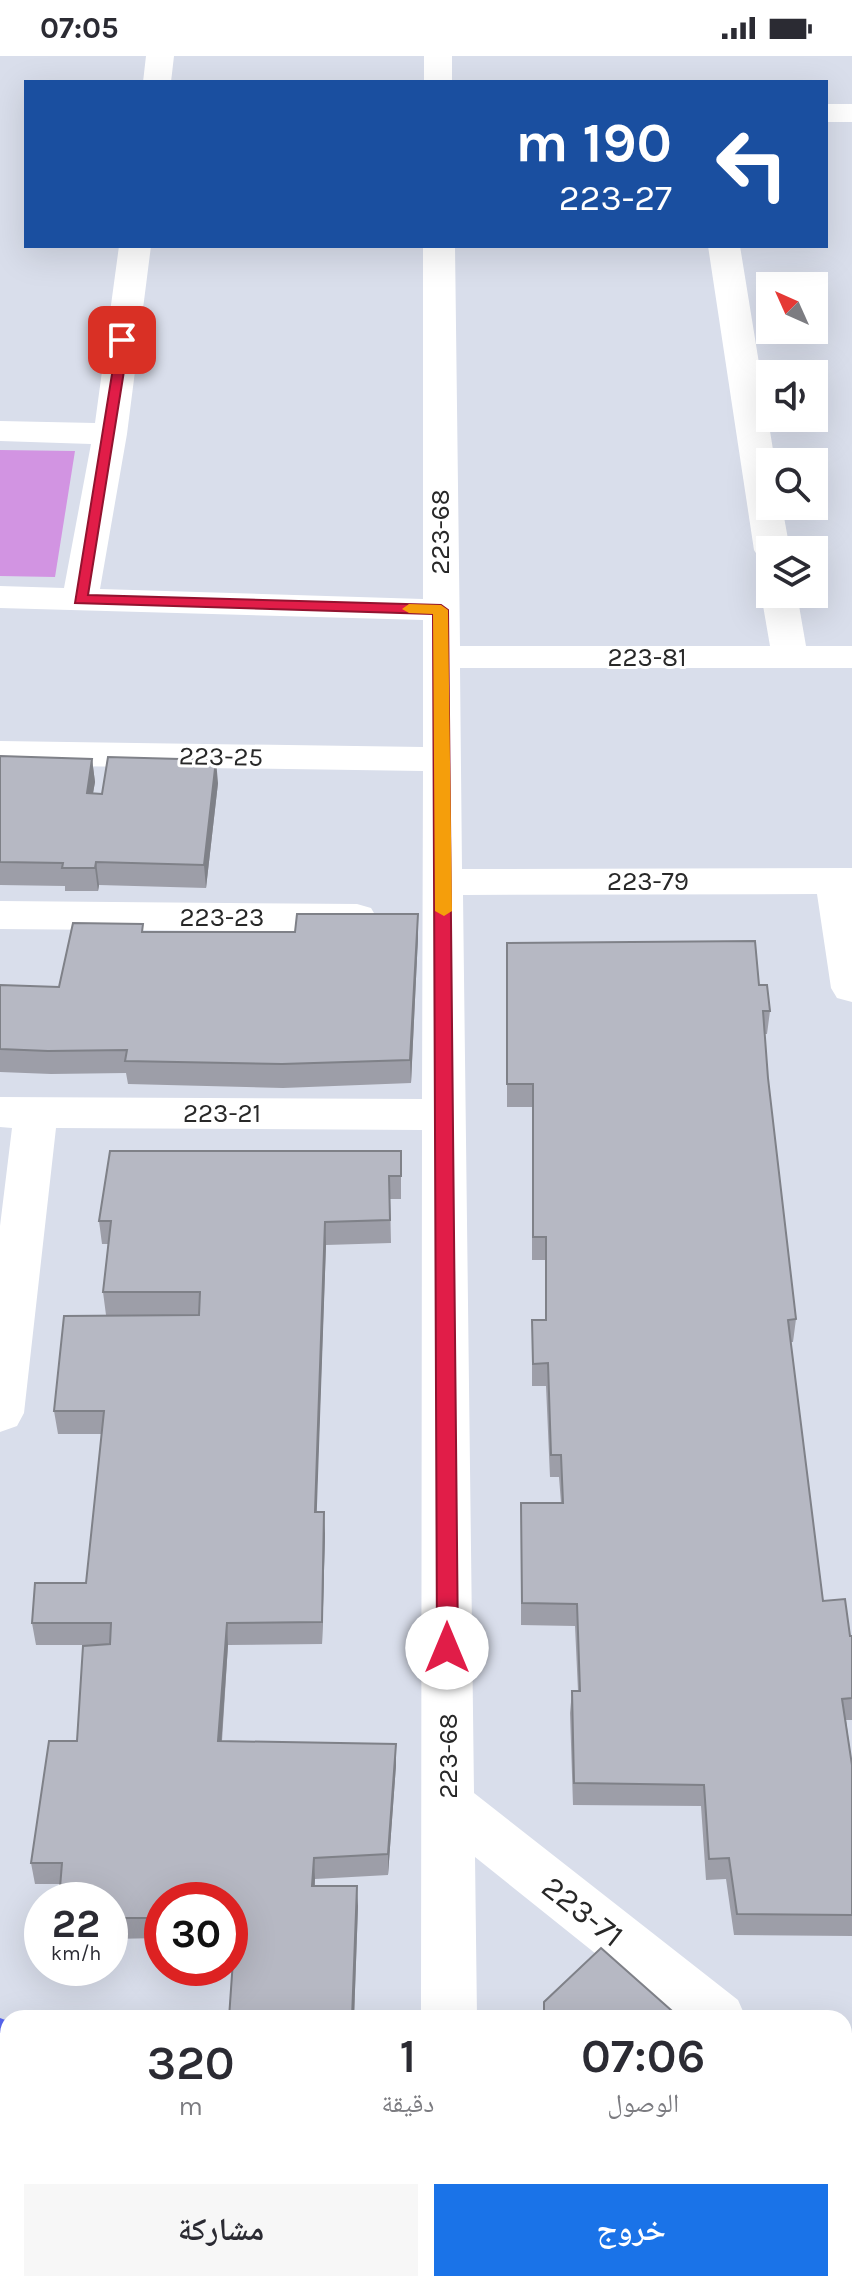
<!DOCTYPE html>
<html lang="ar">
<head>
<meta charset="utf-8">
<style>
	body { margin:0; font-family:Karla,"Noto Naskh Arabic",sans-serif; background:#f7f7f7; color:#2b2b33; direction:rtl; height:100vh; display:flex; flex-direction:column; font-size:30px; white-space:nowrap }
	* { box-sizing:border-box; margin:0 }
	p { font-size:26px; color:#7c7c81 }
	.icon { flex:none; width:44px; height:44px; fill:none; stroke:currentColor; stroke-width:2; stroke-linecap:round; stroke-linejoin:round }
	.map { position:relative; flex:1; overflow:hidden; direction:ltr }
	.drawer { position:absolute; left:0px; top:1954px; width:852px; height:282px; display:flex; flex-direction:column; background:#fff; border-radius:24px 24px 0 0; box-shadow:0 8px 32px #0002; direction:rtl }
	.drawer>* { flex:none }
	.guide { position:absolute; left:24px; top:24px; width:804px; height:168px; border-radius:0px; box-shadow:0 8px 32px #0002; direction:rtl; background:#1a4fa0; color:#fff; overflow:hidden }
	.needle { width:52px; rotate:315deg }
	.fabs { position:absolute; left:756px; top:216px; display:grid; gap:16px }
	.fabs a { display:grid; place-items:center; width:72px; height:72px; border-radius:0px; background:#fff; box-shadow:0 8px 32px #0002; font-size:40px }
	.speed { position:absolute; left:24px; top:1826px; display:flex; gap:16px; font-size:40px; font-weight:700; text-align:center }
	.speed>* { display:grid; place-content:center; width:104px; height:104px; border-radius:50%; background:#fff; box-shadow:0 8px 32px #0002; line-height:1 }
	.speed small { font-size:20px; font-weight:400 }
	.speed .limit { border:12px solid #d22; background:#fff; color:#111 }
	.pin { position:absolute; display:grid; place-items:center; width:68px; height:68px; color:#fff; margin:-34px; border-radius:16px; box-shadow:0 4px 12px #0006 }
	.me { position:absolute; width:88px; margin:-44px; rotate:0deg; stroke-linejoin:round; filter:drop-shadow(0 0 6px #0008) }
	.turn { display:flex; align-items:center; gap:28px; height:168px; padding:0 24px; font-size:36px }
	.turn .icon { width:104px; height:104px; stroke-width:2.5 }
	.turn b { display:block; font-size:56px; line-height:68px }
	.eta { display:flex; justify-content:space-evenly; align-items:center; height:136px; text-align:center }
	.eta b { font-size:48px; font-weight:600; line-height:56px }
	.action { display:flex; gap:16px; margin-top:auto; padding:16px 24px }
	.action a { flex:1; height:92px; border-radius:0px; background:#1a73e8; color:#fff; font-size:32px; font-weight:600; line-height:92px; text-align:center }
	.action a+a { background:#f7f7f7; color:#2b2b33 }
	.status { display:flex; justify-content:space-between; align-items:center; height:56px; padding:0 40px; background:#fff; direction:ltr }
	.status svg { height:22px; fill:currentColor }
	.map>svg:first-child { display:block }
</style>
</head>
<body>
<div class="status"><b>07:05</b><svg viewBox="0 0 49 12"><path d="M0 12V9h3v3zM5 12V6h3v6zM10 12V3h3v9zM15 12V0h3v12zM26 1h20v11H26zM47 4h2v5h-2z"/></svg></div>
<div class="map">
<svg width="852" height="2235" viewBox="0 0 852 2235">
	<rect width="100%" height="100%" fill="#d9deeb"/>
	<path fill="#d294e2" d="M 0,394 L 75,395 L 55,521 L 0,520 Z"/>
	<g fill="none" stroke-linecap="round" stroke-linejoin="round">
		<path fill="#fff" fill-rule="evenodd" d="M 146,0 L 174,0 L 171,26 L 143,26 Z
			M 424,0 L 452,0 L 452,26 L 424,26 Z
			M 826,48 L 852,48 L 852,66 L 826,66 Z
			M 119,190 L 151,190 L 127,378 L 100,533 L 423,543 L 423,190 L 455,190 L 460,590 L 770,590 L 761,538 L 770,529 L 770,538 L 797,538 L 806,590 L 852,590 L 852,612 L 460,612 L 462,813 L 852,812 L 852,946 L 837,942 L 831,932 L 817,838 L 463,839 L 474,1737 L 738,1944 L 746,1962 L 676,1962 L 475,1801 L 477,1962 L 421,1962 L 422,1074 L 56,1072 L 24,1357 L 17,1370 L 0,1376 L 0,1170 L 12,1072 L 0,1071 L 0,1041 L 422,1043 L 423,715 L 0,709 L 0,685 L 423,691 L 423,564 L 0,552 L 0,530 L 64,532 L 91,388 L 0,385 L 0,365 L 95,367 Z
			M 708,190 L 740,190 L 775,406 L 770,406 L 770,450 L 782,450 L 790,494 L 770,494 L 770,504 L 759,502 L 754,494 Z
			M 0,845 L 357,848 L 371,852 L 377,862 L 371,872 L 357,876 L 0,873 Z
			M 844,2034 L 852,2037 L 852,2095 L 844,2092 Z
			M 421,2228 L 481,2228 L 481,2235 L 421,2235 Z"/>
		<path fill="#5866f1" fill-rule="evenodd" d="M 0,1962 L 8,1965 L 8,2023 L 0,2020 Z
			M 0,2102 L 8,2105 L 8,2166 L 0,2163 Z
			M 66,2228 L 129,2228 L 132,2235 L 69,2235 Z
			M 210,2228 L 274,2228 L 277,2235 L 213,2235 Z"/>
	</g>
	<path fill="#9d9ea8" d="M 0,700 L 92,703 L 95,726 L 93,737 L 102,738 L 218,727 L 206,832 L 99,829 L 98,835 L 65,835 L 65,830 L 0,829 Z
		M 418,858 L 418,881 L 411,1027 L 283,1032 L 128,1028 L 126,1017 L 51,1018 L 0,1016 L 0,929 L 59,931 L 144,876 L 295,876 Z
		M 507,887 L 759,929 L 770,955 L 767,978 L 764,978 L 768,1022 L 796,1263 L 793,1286 L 791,1286 L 823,1545 L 850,1580 L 852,1580 L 852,1664 L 846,1664 L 852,1709 L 852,1880 L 734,1879 L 726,1823 L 706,1824 L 701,1750 L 573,1749 L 570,1657 L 572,1635 L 578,1635 L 575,1570 L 521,1569 L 521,1447 L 561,1447 L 559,1421 L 550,1421 L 546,1330 L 532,1330 L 532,1264 L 545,1264 L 545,1204 L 532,1204 L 532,1051 L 507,1051 Z
		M 401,1095 L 401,1143 L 390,1143 L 391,1187 L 326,1189 L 316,1456 L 325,1478 L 322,1588 L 228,1589 L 222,1685 L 396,1688 L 396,1709 L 388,1819 L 315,1823 L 315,1830 L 358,1850 L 354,1962 L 229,1962 L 234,1882 L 230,1882 L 230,1844 L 162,1844 L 162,1882 L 110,1883 L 110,1844 L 60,1828 L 35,1828 L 31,1807 L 77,1685 L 93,1589 L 36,1589 L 32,1567 L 86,1527 L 102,1378 L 58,1378 L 54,1355 L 199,1259 L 106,1259 L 103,1236 L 108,1188 L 102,1188 L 99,1165 Z"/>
	<path fill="#7f8188" d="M 92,703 L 95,726 L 89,760 L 87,737 Z
		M 216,704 L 218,727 L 206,832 L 204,809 Z
		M 96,806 L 99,829 L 98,835 L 95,812 Z
		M 418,858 L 418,881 L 411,1027 L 410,1004 Z
		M 325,1166 L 326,1189 L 316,1478 L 315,1456 Z
		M 324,1456 L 325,1478 L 322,1588 L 322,1566 Z
		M 227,1567 L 228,1589 L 220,1706 L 218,1685 Z
		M 396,1688 L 396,1709 L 388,1819 L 388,1798 Z
		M 314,1802 L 315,1823 L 313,1851 L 312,1830 Z
		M 357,1830 L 358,1850 L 354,1962 L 352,1962 Z"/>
	<path fill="#b6b8c3" stroke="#7f8188" stroke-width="2" d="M 0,700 L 92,703 L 87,737 L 102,738 L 108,701 L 216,704 L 204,809 L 96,806 L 95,812 L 62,812 L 63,807 L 0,806 Z
		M 297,858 L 418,858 L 410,1004 L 282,1008 L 125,1005 L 127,994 L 48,995 L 0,993 L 0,929 L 59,931 L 73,867 L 143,868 L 142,876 L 295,876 Z
		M 755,885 L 759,929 L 767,929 L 770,955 L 763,955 L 768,1022 L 796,1263 L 788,1264 L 823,1545 L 845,1543 L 850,1580 L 852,1580 L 852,1642 L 842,1643 L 852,1709 L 852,1859 L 737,1858 L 729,1802 L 709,1803 L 704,1729 L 574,1727 L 572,1635 L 580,1635 L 577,1548 L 522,1547 L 521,1447 L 563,1447 L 561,1399 L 551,1399 L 548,1307 L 533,1308 L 532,1264 L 546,1264 L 546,1181 L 533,1181 L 533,1028 L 507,1028 L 507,887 Z
		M 110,1095 L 401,1095 L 401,1120 L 389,1120 L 390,1164 L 325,1166 L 315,1456 L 324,1456 L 322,1566 L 227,1567 L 218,1685 L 396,1688 L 388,1798 L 314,1802 L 312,1830 L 357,1830 L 352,1962 L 229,1962 L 236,1861 L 230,1861 L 230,1844 L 162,1844 L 162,1862 L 110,1862 L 110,1844 L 59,1844 L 62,1807 L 31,1807 L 49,1685 L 77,1685 L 83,1590 L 110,1588 L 111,1567 L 32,1567 L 35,1527 L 86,1527 L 104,1355 L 54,1355 L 64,1260 L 199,1259 L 200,1236 L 103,1236 L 111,1165 L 99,1165 Z
		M 601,1892 L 680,1962 L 544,1962 L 544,1946 Z
		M 844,2107 L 852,2114 L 852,2235 L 709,2235 L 702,2228 L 844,2228 Z
		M 557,2228 L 702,2228 L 709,2235 L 550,2235 Z"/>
	<path fill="#e11d48" stroke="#92132f" stroke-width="2" d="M 118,281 L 129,284 L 88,539 L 441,549 L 448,554 L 458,1592 L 447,1600 L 437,1592 L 433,558 L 75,547 Z"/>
	<path fill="#f59e0b" d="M 441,549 L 448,554 L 452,855 L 444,860 L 435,855 L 433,558 L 409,557 L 402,553 L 409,548 Z"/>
	<g text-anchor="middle" stroke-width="6" stroke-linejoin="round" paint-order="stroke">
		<g font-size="26" fill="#282828" stroke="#fff">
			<text transform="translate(440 476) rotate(-90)" y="9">223-68</text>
			<text x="647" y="610">223-81</text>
			<text transform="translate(221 700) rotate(1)" y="9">223-25</text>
			<text x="648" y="834">223-79</text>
			<text x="222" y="870">223-23</text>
			<text x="222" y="1066">223-21</text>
			<text transform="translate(448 1700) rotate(-90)" y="9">223-68</text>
		</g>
		<g font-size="32" fill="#282828" stroke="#fff">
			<text transform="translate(583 1855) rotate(38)" y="11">223-71</text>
		</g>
	</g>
</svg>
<div class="fabs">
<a><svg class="needle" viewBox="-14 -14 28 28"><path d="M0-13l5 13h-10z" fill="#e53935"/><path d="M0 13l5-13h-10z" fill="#7c7c81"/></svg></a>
<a><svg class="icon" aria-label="sound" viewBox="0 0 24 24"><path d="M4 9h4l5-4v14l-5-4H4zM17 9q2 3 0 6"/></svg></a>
<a><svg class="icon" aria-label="search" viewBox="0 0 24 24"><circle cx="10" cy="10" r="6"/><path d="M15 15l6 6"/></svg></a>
<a><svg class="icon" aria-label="layers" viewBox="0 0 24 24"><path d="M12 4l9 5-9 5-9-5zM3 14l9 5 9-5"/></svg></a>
</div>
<div class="speed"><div>22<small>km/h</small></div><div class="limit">30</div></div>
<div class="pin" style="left:122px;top:284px;background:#d93025"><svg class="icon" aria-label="arrive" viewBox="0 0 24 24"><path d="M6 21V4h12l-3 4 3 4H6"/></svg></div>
<svg class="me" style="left:447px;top:1592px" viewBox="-20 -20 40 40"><circle r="19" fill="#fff"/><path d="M0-13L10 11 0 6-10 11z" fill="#e11d48"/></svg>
<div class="guide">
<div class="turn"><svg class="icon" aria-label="left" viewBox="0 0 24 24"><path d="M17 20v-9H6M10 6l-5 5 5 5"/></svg><div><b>190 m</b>223-27</div></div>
</div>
<section class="drawer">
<div class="eta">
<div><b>07:06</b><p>الوصول</p></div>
<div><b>1</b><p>دقيقة</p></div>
<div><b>320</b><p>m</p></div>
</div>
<div class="action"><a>خروج</a><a>مشاركة</a></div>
</section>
</div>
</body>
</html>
